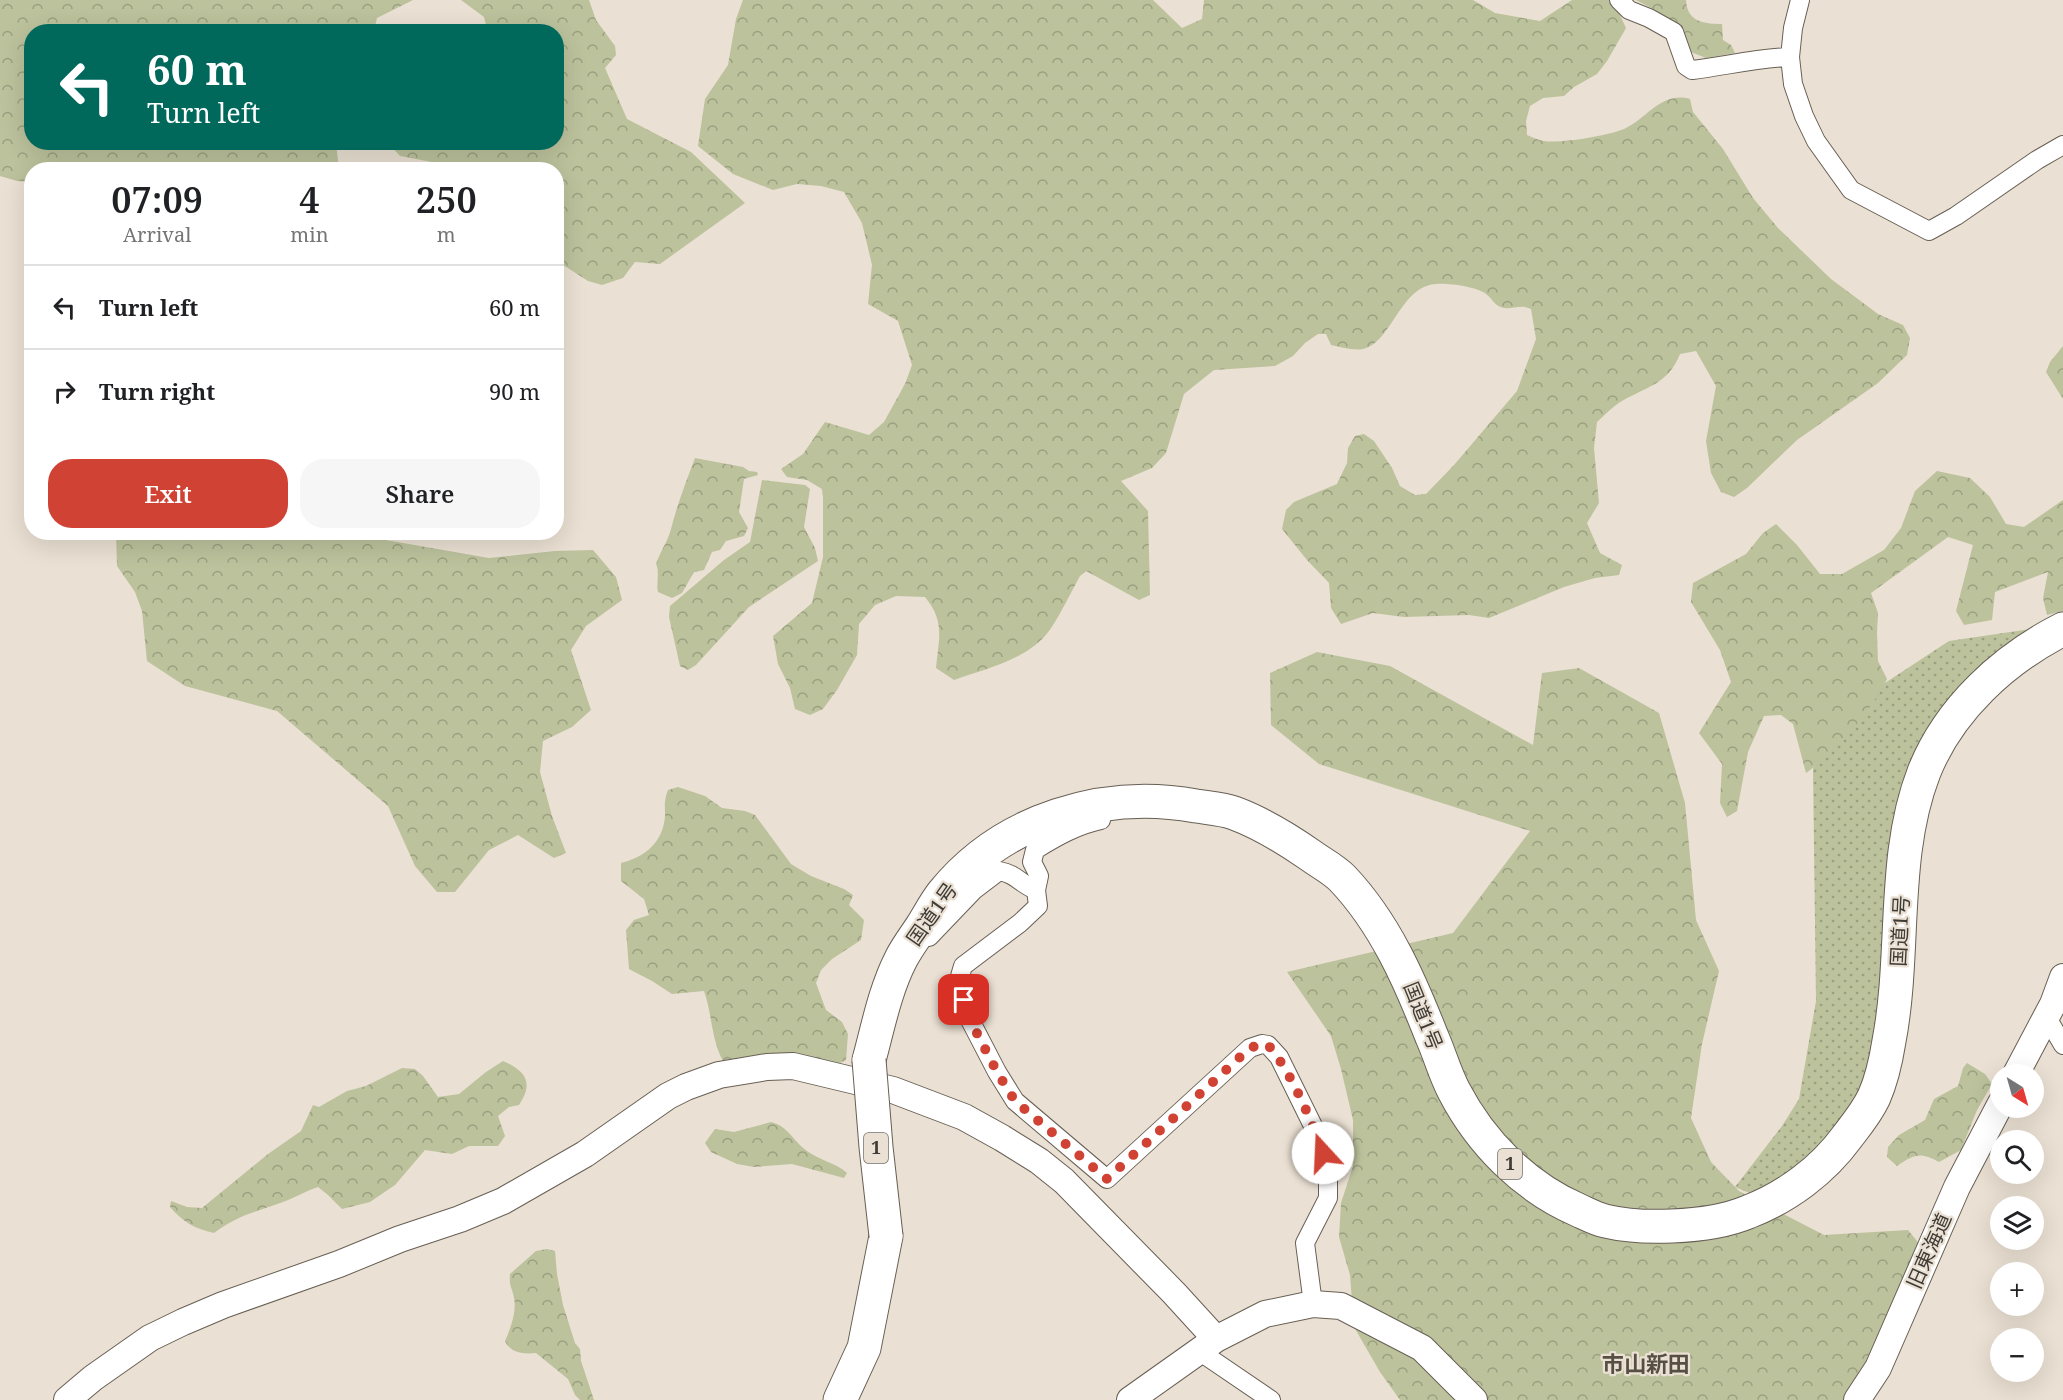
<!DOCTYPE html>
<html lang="en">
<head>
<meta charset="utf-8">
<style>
	body { margin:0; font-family:"Noto Serif","Noto Sans JP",serif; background:#f6f6f6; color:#202124; height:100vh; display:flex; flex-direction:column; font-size:22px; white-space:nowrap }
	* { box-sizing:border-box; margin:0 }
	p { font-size:20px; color:#757577 }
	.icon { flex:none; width:33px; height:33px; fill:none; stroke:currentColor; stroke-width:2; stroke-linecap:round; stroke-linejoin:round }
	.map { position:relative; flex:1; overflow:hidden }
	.panel { position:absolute; left:24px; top:162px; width:540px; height:378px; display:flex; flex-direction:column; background:#fff; border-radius:24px; box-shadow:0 6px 24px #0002 }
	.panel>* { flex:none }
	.top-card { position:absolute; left:24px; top:24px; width:540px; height:126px; border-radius:24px; box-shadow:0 6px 24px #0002; background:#00695c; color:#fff; overflow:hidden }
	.needle { width:39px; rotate:143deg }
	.fabs { position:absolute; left:1990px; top:1064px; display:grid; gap:12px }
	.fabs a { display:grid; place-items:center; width:54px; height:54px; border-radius:50%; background:#fff; box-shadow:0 6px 24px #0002; font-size:30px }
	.pin { position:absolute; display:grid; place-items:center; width:51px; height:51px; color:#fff; margin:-26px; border-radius:12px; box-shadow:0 3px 9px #0006 }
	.me { position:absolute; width:66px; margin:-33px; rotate:340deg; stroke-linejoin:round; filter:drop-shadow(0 0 4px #0008) }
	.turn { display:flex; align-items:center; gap:21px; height:126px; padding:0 24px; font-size:27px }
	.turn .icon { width:78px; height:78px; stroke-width:2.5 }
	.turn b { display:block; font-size:42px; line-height:51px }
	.eta { display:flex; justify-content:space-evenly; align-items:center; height:102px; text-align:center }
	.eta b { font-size:36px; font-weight:600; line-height:42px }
	.primary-button { display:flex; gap:12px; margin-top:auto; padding:12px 24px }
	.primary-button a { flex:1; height:69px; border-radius:24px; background:#d04334; color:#fff; font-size:24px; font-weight:600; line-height:69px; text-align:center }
	.primary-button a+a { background:#f6f6f6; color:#202124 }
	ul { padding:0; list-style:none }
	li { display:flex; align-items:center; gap:18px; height:84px; padding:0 24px; border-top:2px solid #e0e0e0 }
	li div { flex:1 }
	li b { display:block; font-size:22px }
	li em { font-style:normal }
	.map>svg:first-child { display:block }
</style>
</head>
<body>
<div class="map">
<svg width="2063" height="1400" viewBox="0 0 2063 1400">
	<defs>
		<pattern id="grass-dots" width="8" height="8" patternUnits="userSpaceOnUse" patternTransform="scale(1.5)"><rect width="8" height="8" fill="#bcc29c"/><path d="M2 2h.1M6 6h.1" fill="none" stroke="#9a9f80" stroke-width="1.8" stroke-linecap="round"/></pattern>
		<pattern id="forest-crowns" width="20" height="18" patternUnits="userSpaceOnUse" patternTransform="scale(1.5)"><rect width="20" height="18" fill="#bcc29c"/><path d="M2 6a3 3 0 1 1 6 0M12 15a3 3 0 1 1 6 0" fill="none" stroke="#9a9f80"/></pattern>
	</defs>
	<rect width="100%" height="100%" fill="#eae0d3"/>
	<path fill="url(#grass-dots)" d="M 2038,628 L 1940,728 L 1887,1056 L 1842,1145 L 1769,1201 L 1735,1187 L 1782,1126 L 1799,1099 L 1816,1001 L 1813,768 L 1885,683 L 1949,641 Z"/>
	<path fill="url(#forest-crowns)" d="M 0,0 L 413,0 L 377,18 L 374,31 L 32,32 L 32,142 L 336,143 L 339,169 L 32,170 L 31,182 L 17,181 L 0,176 Z
		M 461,0 L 589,0 L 596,20 L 615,46 L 616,55 L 605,68 L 627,119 L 691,152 L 745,203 L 660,264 L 635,262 L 623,278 L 602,285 L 588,281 L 557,261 L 556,170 L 469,169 L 400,156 L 388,143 L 556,142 L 556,32 L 482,31 L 487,29 L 484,17 Z
		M 743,0 L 1153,0 L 1182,28 L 1202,19 L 1204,0 L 1473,0 L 1495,13 L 1540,21 L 1572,0 L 1613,0 L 1626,28 L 1607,61 L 1597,74 L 1574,87 L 1564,96 L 1543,98 L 1530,106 L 1526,121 L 1527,135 C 1532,137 1538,140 1544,141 C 1559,144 1613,135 1626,128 C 1648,117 1662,91 1690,99 L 1693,112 L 1723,149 L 1753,198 L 1778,228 L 1831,279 L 1878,314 L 1903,325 L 1910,338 L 1907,355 L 1878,383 L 1797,440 L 1747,488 L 1734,497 L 1721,492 L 1711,473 L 1706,441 L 1716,386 L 1696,351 L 1680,354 C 1668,384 1648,386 1622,401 C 1613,406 1605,415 1597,422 L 1594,448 L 1599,503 L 1587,523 L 1600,553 L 1622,565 L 1619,575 L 1595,578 L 1564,587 L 1489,618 L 1469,615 L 1404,617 L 1373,613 L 1341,624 L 1331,608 L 1329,583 L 1307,560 L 1282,529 L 1286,510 L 1294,502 L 1337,484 L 1347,463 L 1348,448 L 1355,436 L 1364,434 L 1374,441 L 1392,468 L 1400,486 L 1415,495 L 1426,494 L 1454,465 L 1517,391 L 1536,339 L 1531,309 C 1521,304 1514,309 1504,308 C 1494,306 1493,299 1486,294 C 1478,287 1448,283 1437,284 C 1400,285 1392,343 1363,349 C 1353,351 1342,347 1331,345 L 1326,334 L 1318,334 L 1305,343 L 1293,356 L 1275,366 L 1214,370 L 1184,394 L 1166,453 L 1152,468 L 1121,481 L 1148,511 L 1150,595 L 1139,600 L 1086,571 L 1080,576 C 1071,592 1056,624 1045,636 C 1022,661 985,669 954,680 L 936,668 C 939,638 945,621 925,597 L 896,596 L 875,605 L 859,624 L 857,655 L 837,690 L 823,709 L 810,715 L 795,709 L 790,688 L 778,664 L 773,636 L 812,603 L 823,557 L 823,497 L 822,489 L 807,480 L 787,477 L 781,469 L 803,454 L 825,422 L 869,435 L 884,422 L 905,384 L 912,365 L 898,321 L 868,304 L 872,265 L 862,223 L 844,192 L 821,186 L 797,184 L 773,190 L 733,174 L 698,146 L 705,99 L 728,65 L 736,19 Z
		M 1636,0 L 1686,0 C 1687,22 1704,24 1722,24 L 1723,40 L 1731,45 L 1735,53 L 1706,58 L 1691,52 L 1680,28 L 1655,10 Z
		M 2063,346 L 2063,399 L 2046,372 L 2050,362 Z
		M 695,458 L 743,467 L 749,471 L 757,472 L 758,475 L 744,479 L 739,512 L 748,528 L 744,536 L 726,541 L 720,550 L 712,552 L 704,570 L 694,572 L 682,593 L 672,598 L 658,592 C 656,583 660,571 656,564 C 660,552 668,541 671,529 C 677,505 686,482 695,458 Z
		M 1937,471 L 1970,478 L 1990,497 L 2006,524 L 2024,527 L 2063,500 L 2063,611 L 2047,615 L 2043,598 L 2048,572 L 1995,592 L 1992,620 L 1964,625 L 1956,611 L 1973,545 L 1948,537 L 1871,593 L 1878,613 L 1877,633 L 1878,661 L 1887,679 C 1872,710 1835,753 1806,773 L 1793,724 L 1781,715 L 1764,716 L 1748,752 L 1737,811 L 1727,817 L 1720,803 L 1722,764 L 1699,733 L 1731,682 L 1720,650 L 1691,602 L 1693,583 L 1746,554 L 1763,533 L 1776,524 L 1797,545 L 1820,574 L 1842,574 L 1884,550 L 1901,528 L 1915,491 Z
		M 762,480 L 805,485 L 810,489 L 804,527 L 815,548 L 818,561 L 749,607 L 696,665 L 688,670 L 680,666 L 669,617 L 670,606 L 724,560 L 750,542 Z
		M 116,533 L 361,533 L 363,536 L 489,558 L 555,551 L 593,550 L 616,577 L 622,600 L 586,626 L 571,650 L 591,710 L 572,727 L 543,741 L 540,772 L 552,816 L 566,853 L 554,858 L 518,835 L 489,850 L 455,892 L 437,892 L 415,866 L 388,806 L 277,711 L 185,686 L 147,661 L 142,611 L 135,592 L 117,566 Z
		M 1317,652 L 1390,666 L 1533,745 L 1542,673 L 1579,668 L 1659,713 L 1685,803 L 1696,920 L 1719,971 L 1702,1044 L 1691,1118 L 1711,1162 L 1739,1191 L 1824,1235 L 1908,1230 L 1933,1261 L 1923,1301 L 1849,1400 L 1400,1400 L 1380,1372 L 1354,1327 L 1350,1275 L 1339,1237 L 1341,1203 L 1353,1166 L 1353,1120 L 1341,1069 L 1331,1036 L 1287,972 L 1453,933 L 1530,831 L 1319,764 L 1271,725 L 1270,673 Z
		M 678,787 L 705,796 L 722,808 L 745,811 L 755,815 L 791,864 L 811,876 L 844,889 L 853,895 L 849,905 L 864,920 L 861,940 L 832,959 L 821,970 L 816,983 L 826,1010 L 842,1022 L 848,1034 L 846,1060 L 838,1064 L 766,1054 L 738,1062 L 723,1061 C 711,1039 712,1013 704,991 L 672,994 L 652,981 L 629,969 L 626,930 L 634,920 L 649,915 L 644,899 L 621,881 L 621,863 C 642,858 660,845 664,823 C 667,810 662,806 668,790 Z
		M 503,1061 C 526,1071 534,1083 519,1105 L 509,1107 L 498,1116 L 505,1136 L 498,1146 L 469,1146 L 452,1154 L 425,1150 L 395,1185 L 370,1202 L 342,1209 L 328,1195 L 318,1187 C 305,1191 295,1198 283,1202 C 256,1212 238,1215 214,1233 C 195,1229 183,1222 170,1207 L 171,1201 L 187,1207 L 202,1208 L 268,1154 L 301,1131 L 313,1105 L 319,1107 L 347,1091 L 366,1086 L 402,1068 L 415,1069 L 423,1076 L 438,1097 L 459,1094 L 486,1072 Z
		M 1967,1063 L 1985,1074 L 1992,1084 L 1977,1110 L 1961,1150 L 1939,1162 C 1920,1152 1915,1154 1897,1166 L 1887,1157 L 1888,1147 L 1899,1135 L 1925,1120 L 1934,1099 L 1958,1086 L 1963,1068 Z
		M 771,1122 C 788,1126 793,1141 807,1151 C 819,1160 836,1163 847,1173 L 844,1178 L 792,1164 L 754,1167 L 737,1164 L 711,1152 L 705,1143 L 715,1129 L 734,1132 Z
		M 547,1249 L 555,1251 L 557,1274 L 563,1305 L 575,1343 L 580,1349 L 581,1361 L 594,1400 L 580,1400 L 575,1395 L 568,1379 L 536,1353 C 524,1354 511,1354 505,1341 C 510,1330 517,1311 514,1298 C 512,1286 509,1288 510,1274 L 536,1251 Z"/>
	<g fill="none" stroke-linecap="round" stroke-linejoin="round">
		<defs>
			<path id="street" d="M 1619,0 L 1629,10 L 1649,18 L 1674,32 L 1686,66 L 1692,70 C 1725,66 1757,58 1790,57
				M 1800,0 L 1793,28 L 1790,57 L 1793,84 L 1804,116 L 1816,141 L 1851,190 L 1929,231 L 1956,216 L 2037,160 L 2063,145
				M 1101,820 C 1077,825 1056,837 1035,850 L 1032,862 L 1039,876 L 1036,890 L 1038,906 L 1020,923 L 963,966 L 958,983 L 969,1018 L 997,1072 L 1015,1101 L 1107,1179 L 1250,1048 L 1262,1044 L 1268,1045 L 1279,1057 L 1317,1134 L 1328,1172 L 1328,1198 L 1305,1243 L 1313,1304
				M 929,937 L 974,890 L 999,871 C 1017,874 1020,884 1036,890
				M 2046,1016 L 2063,1045
				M 1199,1351 L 1271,1400"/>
			<path id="secondary" d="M 2016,1074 L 2053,1004 L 2063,977
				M 67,1400 L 93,1378 L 150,1338 L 183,1322 L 223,1305 L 339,1264 L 400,1239 L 460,1219 L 503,1201 L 585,1154 L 668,1096 L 686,1087 L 719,1075 L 767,1067 L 793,1066 L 893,1090 L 964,1117 L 1002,1138 L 1039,1161 L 1064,1181 L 1174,1293 L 1216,1339
				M 1130,1400 L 1216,1339 L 1265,1314 L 1313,1304 L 1341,1306 L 1422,1348 L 1474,1400
				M 1857,1400 L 1878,1368 L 1957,1187 L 2001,1103"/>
			<path id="highway" d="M 869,1060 C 878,1027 885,990 901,959 C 907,947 915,937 922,926 C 929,915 935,903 943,893 C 1003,819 1104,789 1196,806 C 1209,808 1223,809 1234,813 C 1261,823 1287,839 1310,855 C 1321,863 1333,869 1342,878 C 1385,923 1410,981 1432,1037 C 1440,1055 1445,1074 1454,1091 C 1481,1143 1525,1187 1578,1210 C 1587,1214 1596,1219 1605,1221 C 1626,1226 1650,1227 1672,1226 C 1698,1225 1724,1222 1748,1212 C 1787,1197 1823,1170 1847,1137 C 1857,1124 1867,1112 1874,1097 C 1882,1079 1886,1060 1889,1041 C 1906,952 1891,857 1924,772 C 1949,709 2004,659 2063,629
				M 840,1400 L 864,1348 L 886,1236"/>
		</defs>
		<use href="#street" stroke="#685f54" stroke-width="20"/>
		<use href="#secondary" stroke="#685f54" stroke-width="28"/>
		<use href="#highway" stroke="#685f54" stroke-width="35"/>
		<use href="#street" stroke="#fff" stroke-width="18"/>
		<use href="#secondary" stroke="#fff" stroke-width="26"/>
		<use href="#highway" stroke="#fff" stroke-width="33"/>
		<defs>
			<path id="highway-bridge" d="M 869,1060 L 876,1147 L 886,1236"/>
		</defs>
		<use href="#highway-bridge" stroke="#685f54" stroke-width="35" stroke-linecap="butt"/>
		<use href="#highway-bridge" stroke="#fff" stroke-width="33"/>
	</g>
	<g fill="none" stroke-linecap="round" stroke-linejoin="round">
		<path stroke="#d04334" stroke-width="10" stroke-dasharray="0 18" d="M 964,1000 L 969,1018 L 997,1072 L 1015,1101 L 1107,1179 L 1250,1048 L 1262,1044 L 1268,1045 C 1289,1068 1313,1123 1323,1153"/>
	</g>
	<g text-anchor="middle" stroke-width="4.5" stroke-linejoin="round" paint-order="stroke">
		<g fill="#eae0d3" stroke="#726c65" stroke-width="1.5">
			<rect x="864" y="1133" width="24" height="30" rx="4.5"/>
			<rect x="1498" y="1149" width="24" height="30" rx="4.5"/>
		</g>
		<g font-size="18" font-weight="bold" fill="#3f3b36">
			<text x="876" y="1154">1</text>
			<text x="1510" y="1170">1</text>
		</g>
		<g font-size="20" fill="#3f3b36" stroke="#eae0d3">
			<text transform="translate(932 914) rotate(-55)" y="7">国道1号</text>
			<text transform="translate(1900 931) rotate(-87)" y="7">国道1号</text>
			<text transform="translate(1423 1016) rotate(68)" y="7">国道1号</text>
			<text transform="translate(1929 1251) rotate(-66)" y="7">旧東海道</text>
		</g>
		<g font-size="22" font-weight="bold" fill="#574f44" stroke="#eae0d3">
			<text x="1646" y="1372">市山新田</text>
		</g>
	</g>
</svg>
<div class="fabs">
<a><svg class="needle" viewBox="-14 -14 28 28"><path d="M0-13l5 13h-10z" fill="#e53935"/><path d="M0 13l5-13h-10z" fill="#757577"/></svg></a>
<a><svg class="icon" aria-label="search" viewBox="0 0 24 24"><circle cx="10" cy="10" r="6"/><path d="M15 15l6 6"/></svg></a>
<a><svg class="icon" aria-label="layers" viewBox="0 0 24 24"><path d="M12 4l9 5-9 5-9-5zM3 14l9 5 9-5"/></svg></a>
<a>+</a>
<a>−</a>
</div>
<div class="pin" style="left:964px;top:1000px;background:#d93025"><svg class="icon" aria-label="arrive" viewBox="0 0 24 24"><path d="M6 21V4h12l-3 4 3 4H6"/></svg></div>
<svg class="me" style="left:1323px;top:1153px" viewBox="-20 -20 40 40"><circle r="19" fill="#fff"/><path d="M0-13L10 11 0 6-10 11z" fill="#d04334"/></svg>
<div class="top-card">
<div class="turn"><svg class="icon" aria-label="left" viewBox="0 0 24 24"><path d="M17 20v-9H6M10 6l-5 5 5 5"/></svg><div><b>60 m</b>Turn left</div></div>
</div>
<section class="panel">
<div class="eta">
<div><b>07:09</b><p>Arrival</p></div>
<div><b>4</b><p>min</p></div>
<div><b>250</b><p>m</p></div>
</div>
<ul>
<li><svg class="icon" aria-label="left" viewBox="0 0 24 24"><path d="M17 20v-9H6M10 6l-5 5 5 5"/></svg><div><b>Turn left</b></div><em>60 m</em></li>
<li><svg class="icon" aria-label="right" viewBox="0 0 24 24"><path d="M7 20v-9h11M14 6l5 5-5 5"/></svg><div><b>Turn right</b></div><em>90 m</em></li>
</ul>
<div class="primary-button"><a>Exit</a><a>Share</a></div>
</section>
</div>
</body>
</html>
